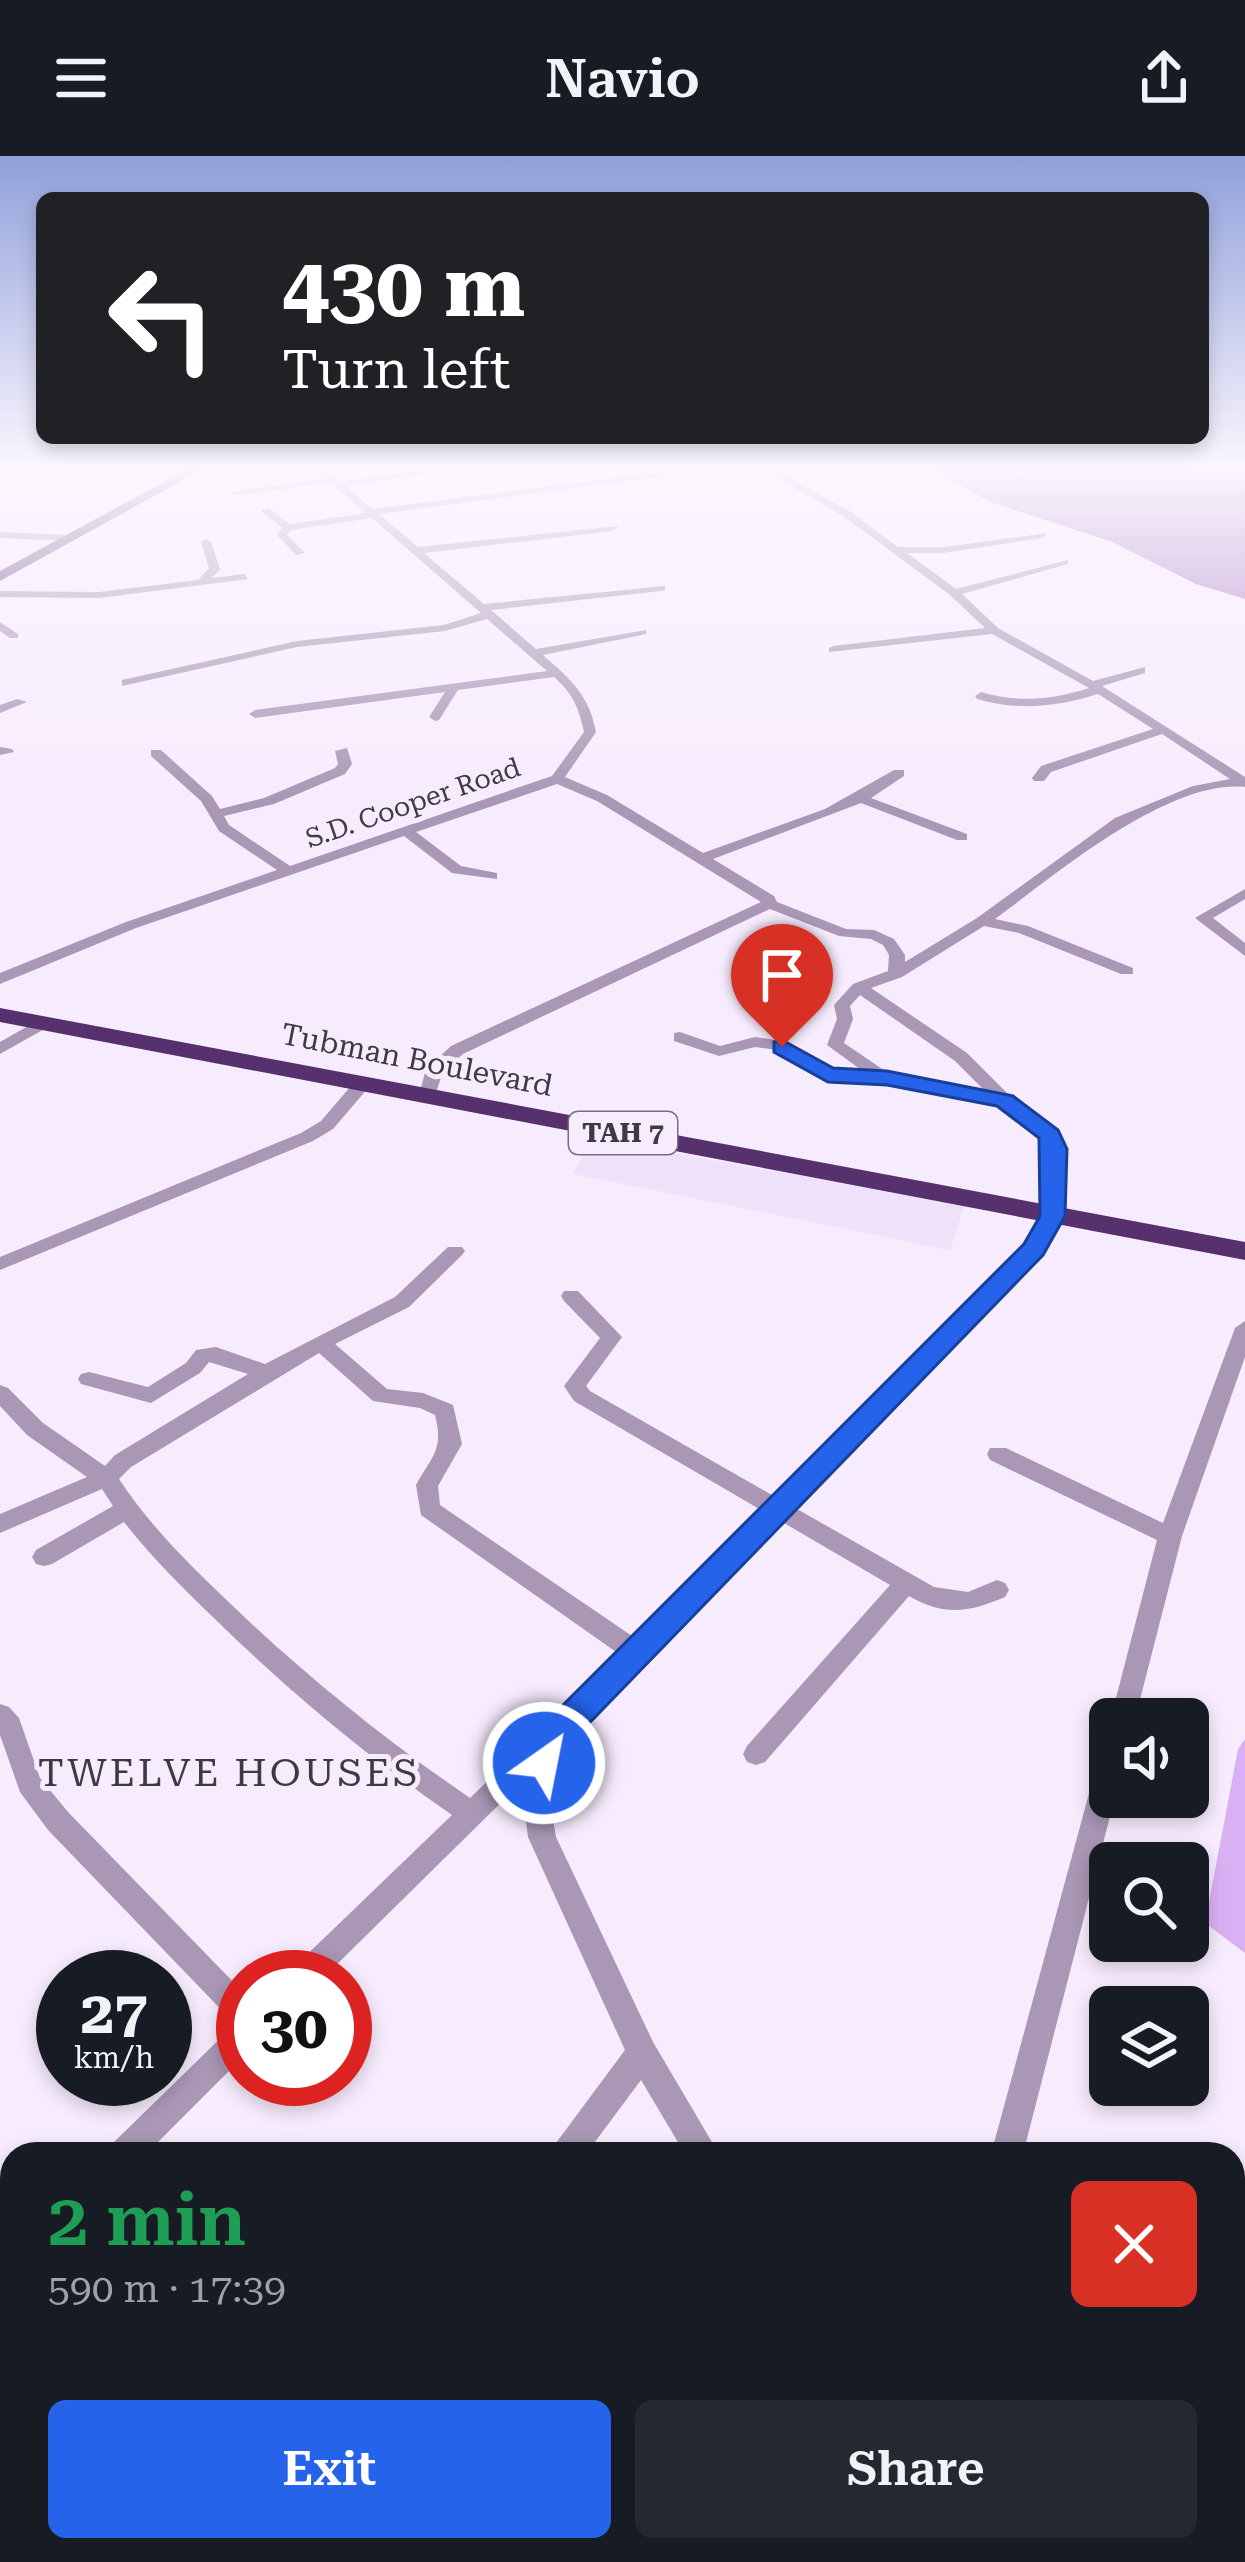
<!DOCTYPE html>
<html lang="en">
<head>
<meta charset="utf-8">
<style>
	body { margin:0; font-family:"Roboto Serif",serif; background:#242831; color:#f1f3f6; height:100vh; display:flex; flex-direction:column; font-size:45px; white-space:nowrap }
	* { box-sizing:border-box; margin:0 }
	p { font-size:39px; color:#9ea1a6 }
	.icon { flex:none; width:66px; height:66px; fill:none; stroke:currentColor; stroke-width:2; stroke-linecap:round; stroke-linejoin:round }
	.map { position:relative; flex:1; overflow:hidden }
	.details { position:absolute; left:0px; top:1986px; width:1245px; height:420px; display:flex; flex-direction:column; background:#171b24; border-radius:36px 36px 0 0; box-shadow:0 6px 18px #0003 }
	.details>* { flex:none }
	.banner { position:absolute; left:36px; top:36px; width:1173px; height:252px; border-radius:18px; box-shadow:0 6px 18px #0003; background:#202124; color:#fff; overflow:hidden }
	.buttons { position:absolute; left:1089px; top:1542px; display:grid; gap:24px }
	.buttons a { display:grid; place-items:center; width:120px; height:120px; border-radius:18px; background:#171b24; box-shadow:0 6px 18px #0003; font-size:60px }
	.speed { position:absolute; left:36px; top:1794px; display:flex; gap:24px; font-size:60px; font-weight:700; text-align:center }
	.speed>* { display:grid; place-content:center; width:156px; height:156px; border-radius:50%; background:#171b24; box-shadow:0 6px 18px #0003; line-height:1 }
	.speed small { font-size:30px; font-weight:400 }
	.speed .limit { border:18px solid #d22; background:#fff; color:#111 }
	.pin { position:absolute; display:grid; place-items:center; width:102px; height:102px; color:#fff; margin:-123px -51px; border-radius:50% 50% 50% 0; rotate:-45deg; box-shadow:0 0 12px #0007 }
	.pin .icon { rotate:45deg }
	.me { position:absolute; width:132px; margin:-66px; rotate:33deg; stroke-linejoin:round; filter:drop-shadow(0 0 9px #0008) }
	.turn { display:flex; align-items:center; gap:42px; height:252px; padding:0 48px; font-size:54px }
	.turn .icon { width:156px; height:156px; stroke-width:2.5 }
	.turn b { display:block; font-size:84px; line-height:102px }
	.round { display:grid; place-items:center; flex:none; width:126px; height:126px; border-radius:18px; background:#242831 }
	.summary { display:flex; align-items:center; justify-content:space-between; height:204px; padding:0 48px }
	h1 { font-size:72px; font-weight:600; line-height:90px; color:#1e9e55 }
	.primary-button { display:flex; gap:24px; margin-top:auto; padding:24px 48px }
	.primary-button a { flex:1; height:138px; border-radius:18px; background:#2563eb; color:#fff; font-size:48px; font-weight:600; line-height:138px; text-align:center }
	.primary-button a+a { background:#242831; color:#f1f3f6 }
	header { display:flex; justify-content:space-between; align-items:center; height:156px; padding:0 48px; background:#171b24; font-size:54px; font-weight:600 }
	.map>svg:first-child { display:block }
</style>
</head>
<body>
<header><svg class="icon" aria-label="menu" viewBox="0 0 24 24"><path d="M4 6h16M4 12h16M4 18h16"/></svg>Navio<svg class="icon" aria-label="share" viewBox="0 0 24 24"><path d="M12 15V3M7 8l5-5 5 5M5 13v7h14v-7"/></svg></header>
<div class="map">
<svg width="1245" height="2406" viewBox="0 0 1245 2406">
	<rect width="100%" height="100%" fill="#f7ecfe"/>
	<path fill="#f0e1fa" d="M 592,982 L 964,1050 L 950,1094 L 573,1018 Z"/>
	<path fill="#dab0f5" d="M 1245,1583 L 1245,1797 L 1205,1767 L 1238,1593 Z"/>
	<path fill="#ab82c4" d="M 924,308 L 1245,308 L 1245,443 L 1196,428 L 1110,385 L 990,346 Z"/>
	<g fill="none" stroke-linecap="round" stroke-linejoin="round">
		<path fill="#a997b5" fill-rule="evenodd" d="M 310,308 L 321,308 L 340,325 L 472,308 L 499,308 L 346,330 L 372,353 L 726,308 L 764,308 L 851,356 L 898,391 L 944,391 L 1047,377 L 1043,382 L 944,397 L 907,397 L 956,433 L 1068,404 L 1068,408 L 962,438 L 998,472 L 1093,525 L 1145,511 L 1145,517 L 1102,530 L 1245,621 L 1245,631 C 1168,623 1055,719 995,763 L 1028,770 L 1133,812 L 1133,818 L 1121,818 L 1019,777 L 984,770 L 902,821 L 871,832 L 967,897 L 1010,940 L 1056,975 L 1064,993 L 1062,1060 L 1041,1097 L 933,1203 L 797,1353 L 934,1431 L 968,1436 L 997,1424 L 1005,1427 L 1009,1434 L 1005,1441 C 970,1456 945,1461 909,1440 L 765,1606 L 756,1609 L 747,1606 L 743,1598 L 747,1590 L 890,1429 L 784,1367 L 564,1585 L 548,1633 L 556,1681 L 653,1886 L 719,1998 L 685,1998 L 641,1924 L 586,1998 L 551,1998 L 556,1987 L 625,1894 L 528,1681 L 522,1633 L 526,1622 L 324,1821 L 289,1821 L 294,1811 L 452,1659 C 368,1601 291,1537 218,1466 C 185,1434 152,1402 124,1366 L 52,1408 L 44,1410 L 36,1408 L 32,1401 L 36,1394 L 113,1350 L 102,1333 L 0,1377 L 0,1358 L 87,1321 L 27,1279 L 0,1250 L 0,1229 L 8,1232 L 43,1267 L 105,1310 L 115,1299 L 248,1218 L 209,1206 L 200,1217 L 151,1247 L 81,1228 L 78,1223 L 81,1218 L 89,1216 L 148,1231 L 186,1207 L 196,1194 L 216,1191 L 265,1208 L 395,1141 L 448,1091 L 462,1091 L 465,1095 L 462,1099 L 409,1151 L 335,1188 L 387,1233 L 423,1237 L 453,1249 L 462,1288 L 438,1330 L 440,1349 L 635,1482 L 766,1357 L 574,1245 L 564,1230 L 600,1182 L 564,1145 L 561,1140 L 564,1135 L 578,1135 L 622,1181 L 586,1230 L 590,1235 L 779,1343 L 919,1193 L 1026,1089 L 1042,1060 L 1046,993 L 1042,981 L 999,948 L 887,927 L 828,924 L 771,893 L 755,891 L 719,900 L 674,885 L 674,877 L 680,876 L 720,890 L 755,881 L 776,884 L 832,914 L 864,916 L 827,889 L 837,863 L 834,849 L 853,828 L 888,815 L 889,799 L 883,789 L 871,783 L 839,780 L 770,753 L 463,898 L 443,915 L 434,943 L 422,943 L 419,939 L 426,913 L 451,890 L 761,746 L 597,645 L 557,628 L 416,676 L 461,710 L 497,717 L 497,723 L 452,717 L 404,680 L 136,772 L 0,828 L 0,817 L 126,766 L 277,714 L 219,675 L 201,645 L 151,600 L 151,594 L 161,594 L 212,640 L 220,653 L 264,642 L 335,612 L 338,608 L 335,595 L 347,592 L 352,608 L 345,618 L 274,648 L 224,660 L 229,669 L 290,710 L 552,620 L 584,576 C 579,552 573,538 554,521 L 458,534 L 439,564 L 435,565 L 429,561 L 445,536 L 255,562 L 249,558 L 255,554 L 547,515 L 487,463 L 445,475 L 297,491 L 122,530 L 122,524 L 297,485 L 444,469 L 481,457 L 372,362 L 291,374 L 287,379 L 305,397 L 296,399 L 277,379 L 282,372 L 260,354 L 269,352 L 290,368 L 365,357 L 331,327 L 236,339 L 231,336 L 325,322 ZM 752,308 L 843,360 L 950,439 L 985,472 L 833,490 L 829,492 L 829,496 L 992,478 L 1089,532 C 1051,544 1019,547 981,536 L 975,540 L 977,543 C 1019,555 1056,551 1098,538 L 1153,573 L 1041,610 L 1032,622 L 1034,625 L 1044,625 L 1051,616 L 1162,578 L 1230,623 L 1193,630 L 1115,662 L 977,762 L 905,806 L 905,799 L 894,783 L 874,774 L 846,773 L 777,746 L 774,740 L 713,703 L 861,647 L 957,684 L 967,684 L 967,678 L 871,642 L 904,620 L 904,614 L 894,614 L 825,653 L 703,697 L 607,639 L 565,621 L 596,576 C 589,538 570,523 543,499 L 642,479 L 646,478 L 646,474 L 536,493 L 491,454 L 661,435 L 665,434 L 665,430 L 484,448 L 424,397 L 614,375 L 618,370 L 418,391 L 379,358 ZM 860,839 L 955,905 L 985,935 L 888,917 L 844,887 L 853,863 L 850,850 ZM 319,1197 L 373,1245 L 420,1252 L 435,1259 C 444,1294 432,1300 416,1329 L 421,1359 L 619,1498 L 470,1642 C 387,1585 310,1523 237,1454 C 194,1413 152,1373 119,1323 L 131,1311 Z
			M 0,376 L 71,379 L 76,382 L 71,385 L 0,382 Z
			M 206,383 L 211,386 L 220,413 L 212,422 L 244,418 L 248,423 L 99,442 L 0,441 L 0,435 L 99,436 L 198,424 L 209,412 L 201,386 Z
			M 0,466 L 18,478 L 18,482 L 10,482 L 0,475 Z
			M 17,543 L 27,546 L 0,557 L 0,549 Z
			M 0,591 L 12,593 L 14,596 L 0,599 Z
			M 1245,733 L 1245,743 L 1213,762 L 1245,787 L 1245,800 L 1195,762 Z
			M 42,862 L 48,863 L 48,871 L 0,898 L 0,886 Z
			M 362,923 L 371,928 L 368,932 L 333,973 L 313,985 L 0,1114 L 0,1101 L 301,977 L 321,965 L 356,924 Z
			M 1245,1165 L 1245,1201 L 1182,1380 L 1135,1563 L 1110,1565 L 1157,1384 L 990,1304 L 987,1298 L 990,1292 L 1006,1292 L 1163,1367 L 1235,1172 Z
			M 0,1548 L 9,1551 L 19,1562 L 40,1622 L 68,1656 L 243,1836 L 243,1901 L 146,1998 L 108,1998 L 113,1987 L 235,1868 L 48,1674 L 20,1636 L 0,1579 Z
			M 1110,1597 L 1110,1641 L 1115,1641 L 1023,1998 L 991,1998 L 1097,1608 L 1101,1600 Z
			M 12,2093 L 12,2133 L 0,2139 L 0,2098 Z
			M 217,2394 L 258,2394 L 253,2406 L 212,2406 Z
			M 871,2394 L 907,2394 L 904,2406 L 868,2406 Z
			M 955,2394 L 994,2394 L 999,2406 L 960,2406 Z"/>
		<path fill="#6d4d80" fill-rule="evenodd" d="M 197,308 L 212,308 L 0,425 L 0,415 Z"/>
		<path fill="#57316d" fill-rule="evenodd" d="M 0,852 L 1245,1086 L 1245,1104 L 0,866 Z"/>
	</g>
	<linearGradient id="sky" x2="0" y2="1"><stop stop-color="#8fa0da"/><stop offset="0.48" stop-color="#fbf6ff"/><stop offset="1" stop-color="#fbf6ff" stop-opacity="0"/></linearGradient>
	<rect width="1245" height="645" fill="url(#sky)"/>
	<path fill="#2563eb" stroke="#184099" stroke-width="3" d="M 782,884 L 833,912 L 887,915 L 1013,940 L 1058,974 L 1067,993 L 1065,1060 L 1043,1099 L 568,1589 L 557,1617 L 544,1622 L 532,1617 L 527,1607 L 542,1570 L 1024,1088 L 1040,1060 L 1039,982 L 997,950 L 887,929 L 828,926 L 774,896 L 774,886 Z"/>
	<g text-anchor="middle" stroke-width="10" stroke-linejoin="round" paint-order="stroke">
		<g font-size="27" fill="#3e3a41" stroke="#f7ecfe">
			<text transform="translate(413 647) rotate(-19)" y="9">S.D. Cooper Road</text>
		</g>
		<rect fill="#f7ecfe" stroke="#766f7a" stroke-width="3" x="569" y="956" width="108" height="42" rx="9"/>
		<g font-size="27" font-weight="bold" fill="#3e3a41">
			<text x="623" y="986">TAH 7</text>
		</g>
		<g font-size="30" fill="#3e3a41" stroke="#f7ecfe">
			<text transform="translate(417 904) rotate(11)" y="10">Tubman Boulevard</text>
		</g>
		<g font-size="39" letter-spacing="3" fill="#3e3a41" stroke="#f7ecfe">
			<text x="229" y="1630">TWELVE HOUSES</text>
		</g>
	</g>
</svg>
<div class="buttons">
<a><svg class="icon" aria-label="sound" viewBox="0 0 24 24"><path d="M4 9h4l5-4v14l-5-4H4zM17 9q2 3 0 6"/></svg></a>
<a><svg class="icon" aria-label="search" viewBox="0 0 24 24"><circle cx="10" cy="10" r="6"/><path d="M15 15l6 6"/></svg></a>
<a><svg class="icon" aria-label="layers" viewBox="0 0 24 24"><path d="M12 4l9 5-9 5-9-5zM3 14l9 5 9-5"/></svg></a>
</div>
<div class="speed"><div>27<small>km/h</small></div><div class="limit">30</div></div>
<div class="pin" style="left:782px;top:891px;background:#d93025"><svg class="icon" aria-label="arrive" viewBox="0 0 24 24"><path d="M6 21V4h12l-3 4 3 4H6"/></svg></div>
<svg class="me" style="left:544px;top:1607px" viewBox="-20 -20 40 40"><circle r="17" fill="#2563eb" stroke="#fff" stroke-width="3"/><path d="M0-11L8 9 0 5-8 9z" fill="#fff"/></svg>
<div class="banner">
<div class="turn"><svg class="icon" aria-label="left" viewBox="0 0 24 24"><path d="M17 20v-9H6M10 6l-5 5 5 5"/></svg><div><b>430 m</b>Turn left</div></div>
</div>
<section class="details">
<div class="summary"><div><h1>2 min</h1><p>590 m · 17:39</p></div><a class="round" style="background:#d93025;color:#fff"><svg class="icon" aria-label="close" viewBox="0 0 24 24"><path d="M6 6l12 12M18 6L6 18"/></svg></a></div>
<div class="primary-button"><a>Exit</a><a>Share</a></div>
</section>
</div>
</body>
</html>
